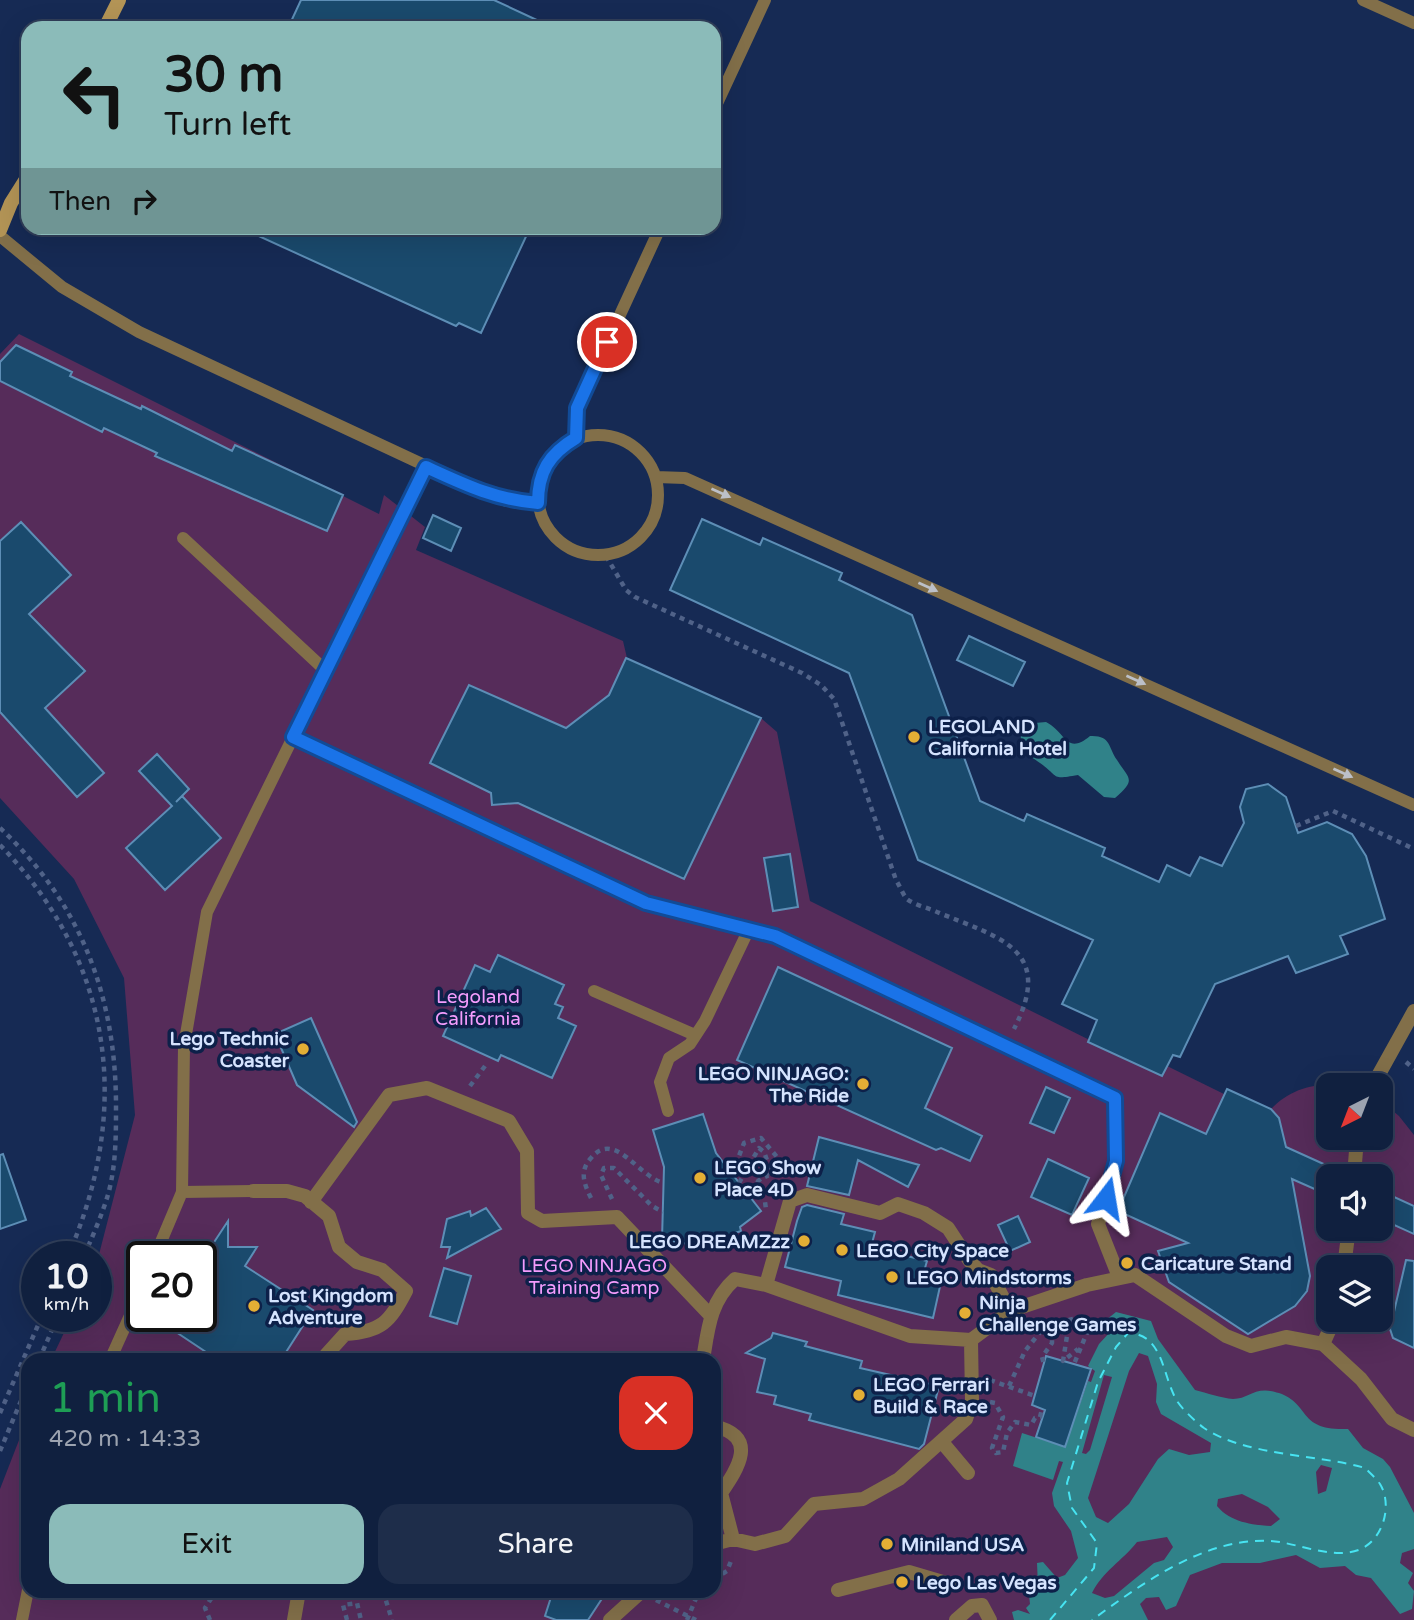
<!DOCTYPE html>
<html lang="en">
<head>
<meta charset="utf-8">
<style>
	body { margin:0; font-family:"Varela Round",sans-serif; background:#1e2d4a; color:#f1f3f6; height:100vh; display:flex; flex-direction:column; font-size:26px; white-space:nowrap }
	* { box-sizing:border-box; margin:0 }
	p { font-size:23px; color:#9ca3b0 }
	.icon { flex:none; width:38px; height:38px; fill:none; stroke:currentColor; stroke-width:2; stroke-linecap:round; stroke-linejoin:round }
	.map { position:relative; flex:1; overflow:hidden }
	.side { position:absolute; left:21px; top:1353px; width:700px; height:245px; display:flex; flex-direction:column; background:#10203f; border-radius:21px; box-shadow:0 7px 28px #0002,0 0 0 2px #303e59 }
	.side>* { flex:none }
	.hud { position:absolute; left:21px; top:21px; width:700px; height:214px; border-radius:21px; box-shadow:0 7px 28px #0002,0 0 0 2px #303e59; background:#8bbbb9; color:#111; overflow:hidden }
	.needle { width:46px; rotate:222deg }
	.tools { position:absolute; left:1316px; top:1073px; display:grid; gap:14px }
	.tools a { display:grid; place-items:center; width:77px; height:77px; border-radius:14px; background:#10203f; box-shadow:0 7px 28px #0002,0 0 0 2px #303e59; font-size:35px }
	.speed { position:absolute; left:21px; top:1241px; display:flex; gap:14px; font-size:35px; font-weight:700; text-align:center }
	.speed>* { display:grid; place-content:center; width:91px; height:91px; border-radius:50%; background:#10203f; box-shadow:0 7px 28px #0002,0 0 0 2px #303e59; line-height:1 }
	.speed small { font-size:18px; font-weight:400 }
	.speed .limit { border:4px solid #111; border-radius:10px; background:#fff; color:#111 }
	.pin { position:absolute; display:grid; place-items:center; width:60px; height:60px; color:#fff; margin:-30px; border:4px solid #fff; border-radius:50%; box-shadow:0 2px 7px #0007 }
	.me { position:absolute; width:77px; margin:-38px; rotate:14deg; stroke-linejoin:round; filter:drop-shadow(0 0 5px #0008) }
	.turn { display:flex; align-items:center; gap:24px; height:147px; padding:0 28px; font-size:32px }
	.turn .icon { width:91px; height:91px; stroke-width:2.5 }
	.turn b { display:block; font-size:49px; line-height:60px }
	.then { display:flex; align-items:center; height:66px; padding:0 28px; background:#0003; gap:14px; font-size:26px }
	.round { display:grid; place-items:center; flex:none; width:74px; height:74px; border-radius:21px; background:#1e2d4a }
	.summary { display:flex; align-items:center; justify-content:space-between; height:119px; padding:0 28px }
	h1 { font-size:42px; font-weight:600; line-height:52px; color:#1e9e55 }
	.action { display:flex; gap:14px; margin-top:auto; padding:14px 28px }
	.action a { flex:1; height:80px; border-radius:21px; background:#8bbbb9; color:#111; font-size:28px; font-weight:600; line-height:80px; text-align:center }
	.action a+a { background:#1e2d4a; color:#f1f3f6 }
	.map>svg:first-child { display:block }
</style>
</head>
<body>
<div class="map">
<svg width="1414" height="1620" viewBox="0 0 1414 1620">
	<rect width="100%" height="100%" fill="#162a54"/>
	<path fill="#562c5a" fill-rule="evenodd" d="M 19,334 L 379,514 L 384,495 L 425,527 L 416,550 L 623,641 L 627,658 L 761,718 L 777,732 L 810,901 L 1162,1076 L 1167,1066 L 1224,1094 L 1227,1089 L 1271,1109 C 1290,1089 1313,1083 1341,1085 L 1328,1085 L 1328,1138 L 1381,1138 L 1381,1101 L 1399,1116 L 1414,1135 L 1414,1620 L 0,1620 L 0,1489 L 28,1417 L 28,1591 L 714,1591 L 714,1360 L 51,1360 L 72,1316 L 96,1316 L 96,1266 L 135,1115 L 124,978 L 74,879 L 0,798 L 0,354 ZM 1328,1176 L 1381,1176 L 1381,1228 L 1328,1228 ZM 142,1256 L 201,1256 L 201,1316 L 142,1316 ZM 1328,1267 L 1381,1267 L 1381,1320 L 1328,1320 Z"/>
	<path fill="#308289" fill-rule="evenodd" d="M 1046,722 C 1066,732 1066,756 1090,736 C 1111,735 1108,747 1117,760 C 1129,779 1137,779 1115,798 L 1104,797 L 1078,775 C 1050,780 1060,777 1040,763 C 1027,753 1019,755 1021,735 L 1035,723 Z
		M 1116,1312 L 1151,1321 L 1158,1339 L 1195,1390 C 1207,1393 1221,1398 1233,1399 C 1250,1399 1254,1385 1279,1393 C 1312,1405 1297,1431 1348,1429 L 1363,1448 L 1383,1459 L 1390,1467 L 1414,1513 L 1414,1549 L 1402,1553 L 1400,1563 L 1413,1573 L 1408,1583 L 1414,1591 L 1412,1609 L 1400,1614 L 1371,1578 L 1356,1575 L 1345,1566 L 1320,1568 L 1296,1555 L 1260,1563 L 1222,1563 L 1190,1575 L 1176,1606 L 1166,1610 L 1159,1597 L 1146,1598 L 1140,1604 L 1148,1620 L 1014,1620 L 1012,1612 L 1018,1610 L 1030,1614 L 1026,1608 L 1030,1604 L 1029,1595 L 1038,1586 L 1037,1563 L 1043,1562 L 1057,1578 L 1065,1575 L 1078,1558 L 1071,1531 L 1054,1506 L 1052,1493 L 1063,1462 L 1059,1461 L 1053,1480 L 1013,1466 L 1022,1433 L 1065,1447 L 1088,1381 L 1091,1382 L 1095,1371 L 1088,1366 L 1099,1344 L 1111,1331 L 1106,1320 ZM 1139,1353 L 1148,1356 L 1157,1384 L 1156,1402 L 1161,1414 L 1211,1443 L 1210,1452 L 1189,1455 L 1169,1449 L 1158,1459 L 1129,1504 L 1108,1523 L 1096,1517 L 1088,1498 L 1129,1371 ZM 1104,1375 L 1112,1377 L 1090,1450 L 1086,1454 L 1082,1453 ZM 1321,1465 L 1332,1468 L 1326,1491 L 1318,1494 L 1316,1472 ZM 1242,1494 L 1268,1507 L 1280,1519 L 1271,1526 C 1252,1525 1230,1522 1217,1506 L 1218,1499 ZM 1167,1537 L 1173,1547 L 1164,1560 L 1154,1563 L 1114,1596 L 1105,1598 L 1092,1593 C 1103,1571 1122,1561 1137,1542 Z"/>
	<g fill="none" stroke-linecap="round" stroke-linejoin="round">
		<path stroke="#47e4f2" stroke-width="2" stroke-dasharray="9 7" stroke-linecap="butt" d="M 1050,1620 L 1094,1568 L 1097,1543 L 1072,1508 L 1067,1483 L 1098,1382 L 1116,1347 L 1128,1333 C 1164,1334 1162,1376 1177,1401 C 1183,1410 1196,1422 1204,1428 C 1245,1456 1317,1454 1365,1468 C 1370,1473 1376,1478 1380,1484 C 1393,1505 1383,1539 1361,1549 C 1334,1561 1299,1543 1271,1541 C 1205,1537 1143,1583 1092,1620"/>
	</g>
	<path fill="#1a4a6d" stroke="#5d8eb6" stroke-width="2" d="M 301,0 L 494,0 L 554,28 L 288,28 Z
		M 241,228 L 530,228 L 481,333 L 459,323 L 456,326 Z
		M 16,345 L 72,372 L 70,376 L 141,409 L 142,406 L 232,451 L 235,445 L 343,495 L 327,531 L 155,456 L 157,453 L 104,428 L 102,432 L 0,381 L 0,362 Z
		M 433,515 L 461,528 L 451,551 L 423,538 Z
		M 702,519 L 760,545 L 763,538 L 842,573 L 839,580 L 912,615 L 980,801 L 1024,821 L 1027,814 L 1105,848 L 1102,856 L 1159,882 L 1167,865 L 1190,876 L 1200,857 L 1222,866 L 1244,823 L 1240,807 L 1246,789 L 1268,784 L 1286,797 L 1298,833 L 1327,822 L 1352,834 L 1366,856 L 1385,919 L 1340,936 L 1348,954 L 1296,973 L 1288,956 L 1215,984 L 1180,1057 L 1173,1055 L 1162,1076 L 1088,1042 L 1097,1020 L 1062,1004 L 1093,940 L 918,860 L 849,673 L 670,590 Z
		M 21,522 L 71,575 L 29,614 L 85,671 L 45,708 L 104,773 L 77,797 L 0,712 L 0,541 Z
		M 969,636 L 1025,662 L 1013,686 L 957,660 Z
		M 626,658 L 761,718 L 684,879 L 518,803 L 492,805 L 491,793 L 430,763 L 469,685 L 566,728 L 609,695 Z
		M 157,754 L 189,789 L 176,802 L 182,796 L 221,838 L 165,890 L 126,848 L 172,806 L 139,771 Z
		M 790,854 L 798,907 L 773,911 L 764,858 Z
		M 498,955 L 564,985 L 555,1004 L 563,1007 L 558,1018 L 576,1026 L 552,1078 L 501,1055 L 498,1061 L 443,1036 L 475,965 L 490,972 Z
		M 778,967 L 952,1048 L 925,1108 L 982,1136 L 970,1161 L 941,1148 L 936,1150 L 737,1060 Z
		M 311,1018 L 357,1122 L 354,1127 L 297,1085 L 275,1034 Z
		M 1046,1087 L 1070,1098 L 1054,1133 L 1030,1123 Z
		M 1227,1089 L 1271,1109 L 1279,1118 L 1286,1147 L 1328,1166 L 1328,1195 L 1292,1179 L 1310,1276 L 1307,1291 L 1295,1306 L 1248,1334 L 1169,1282 L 1158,1251 L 1188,1243 L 1118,1211 L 1160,1113 L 1206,1134 Z
		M 703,1114 L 716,1153 L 761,1211 L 740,1227 L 741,1231 L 690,1248 L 689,1244 L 662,1240 L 664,1167 L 653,1130 Z
		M 819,1137 L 852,1146 L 919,1165 L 908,1187 L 858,1160 L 849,1195 L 807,1186 Z
		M 3,1154 L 26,1220 L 0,1229 L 0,1155 Z
		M 1048,1159 L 1089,1178 L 1072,1215 L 1031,1197 Z
		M 1381,1191 L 1414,1206 L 1414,1234 L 1381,1219 Z
		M 807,1205 L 844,1214 L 841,1224 L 875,1232 L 871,1247 L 927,1261 L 925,1268 L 943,1273 L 933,1318 L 838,1295 L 841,1281 L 785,1267 L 797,1221 L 802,1207 Z
		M 486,1208 L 501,1229 L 447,1258 L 450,1247 L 441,1247 L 447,1219 L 470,1211 L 471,1216 Z
		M 1018,1216 L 1030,1242 L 1010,1251 L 998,1225 Z
		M 228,1221 L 228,1247 L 257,1247 L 245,1266 L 313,1310 L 281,1360 L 218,1360 L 152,1316 L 201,1316 L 201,1262 Z
		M 1406,1260 L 1414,1261 L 1414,1348 L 1393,1338 L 1390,1329 Z
		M 444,1268 L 471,1276 L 457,1324 L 430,1316 Z
		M 773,1333 L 807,1342 L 805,1346 L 862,1361 L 860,1368 L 939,1386 L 924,1444 L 919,1449 L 809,1420 L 811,1414 L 774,1404 L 776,1396 L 757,1392 L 765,1359 L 746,1353 L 771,1338 Z
		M 1046,1356 L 1091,1369 L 1065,1447 L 1036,1437 L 1045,1410 L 1032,1405 Z
		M 553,1591 L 607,1591 L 588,1620 L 556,1620 L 545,1616 Z"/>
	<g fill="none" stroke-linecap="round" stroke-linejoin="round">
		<path stroke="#506288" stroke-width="4.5" stroke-dasharray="5 5" stroke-linecap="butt" d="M 606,556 L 626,590 L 635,597 L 802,673 L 821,685 L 834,699 L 896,880 C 900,886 903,895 907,899 C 914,905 929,908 937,912 C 1000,938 1055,949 1014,1029
			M 1296,826 L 1333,811 L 1414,849
			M 0,828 C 81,903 116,997 116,1106 C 116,1135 116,1163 109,1191 C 103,1213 93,1235 84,1256
			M 0,845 C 114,962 132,1109 68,1256
			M 1406,1062 L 1414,1069
			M 470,1086 L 485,1066
			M 732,1174 L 744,1143 L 761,1138 L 777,1157 L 777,1172 L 765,1177
			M 739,1183 L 759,1148 L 764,1152 L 771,1171 L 758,1181 L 754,1191 L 765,1202 L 766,1209
			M 591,1198 C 584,1184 579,1171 591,1158 C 615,1129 638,1177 664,1183
			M 612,1199 L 601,1175 L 604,1168 L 614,1168 L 652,1206 L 663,1212
			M 1065,1330 L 1069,1320 L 1081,1317 L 1087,1320 L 1089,1328 L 1074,1364
			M 1053,1333 L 1059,1328 L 1067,1336 L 1063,1361 L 1078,1349
			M 39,1360 L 58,1316
			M 990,1380 L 1035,1396
			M 1009,1386 L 1025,1351 L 1045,1326 L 1052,1328 L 1052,1343 L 1042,1357 L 1044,1364
			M 990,1402 L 995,1403 L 1003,1417 L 992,1448 L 996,1453 L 1003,1452 L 1007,1433 L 1015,1422 L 1031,1425 L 1035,1418 L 1040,1417 L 1042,1409
			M 0,1413 L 42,1316
			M 0,1451 L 28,1384
			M 714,1579 L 727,1571 L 731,1561
			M 383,1591 L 392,1620
			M 534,1591 L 539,1595
			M 656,1600 L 696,1620
			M 210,1620 L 205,1608 L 216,1591
			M 347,1620 L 343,1605 L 357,1603 L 361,1620
			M 687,1620 L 699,1591"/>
		<path stroke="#826f49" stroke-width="12" d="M 1363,0 L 1414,23
			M 714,110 L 765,0
			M 0,236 L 62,287 L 139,332 L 484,493 L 507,501 L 538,503
			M538 495a60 60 0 1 1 120 0a60 60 0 1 1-120 0Z
			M 576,438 L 577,408 L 660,228
			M 656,477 L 685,478 L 1414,805
			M 183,538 L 325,670
			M 293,737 L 646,903 L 775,936 L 1115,1098 L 1116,1161 L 1106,1198
			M 594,991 L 695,1035
			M 668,1111 L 660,1082 L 669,1058 L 690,1044 L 705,1021 L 749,929
			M 182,1192 L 253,1191
			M 155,1256 L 182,1192 L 184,1046 L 207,912 L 426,467
			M 110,1360 L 142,1289
			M 22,1620 L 28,1590"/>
		<path stroke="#826f49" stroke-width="14" d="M 1373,1085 L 1414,1011
			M 1354,1176 L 1357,1138
			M 253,1191 L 287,1191 L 305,1196 L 329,1216 L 339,1247 L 357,1262 L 382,1270 L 406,1291 C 390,1322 381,1332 345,1334 L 326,1355 L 326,1360
			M 1106,1198 L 1098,1224 L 1119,1277
			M 311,1202 L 389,1095 L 427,1088 L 509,1121 L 527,1151 L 528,1213 L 542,1221 L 617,1217 L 711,1316
			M 1344,1267 L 1349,1228
			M 766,1285 L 790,1201 L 807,1195 L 880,1213 L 898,1204 L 924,1213 L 948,1228 L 969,1260 L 978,1270 L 991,1275 L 1010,1311
			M 1323,1344 L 1334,1320
			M 703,1360 C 708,1329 710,1301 735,1279 L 766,1285 L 910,1336 L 971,1340 L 1010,1311 L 1087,1285 L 1135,1275 L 1226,1336 L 1251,1346 L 1286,1337 L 1323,1344 L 1361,1379 L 1392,1419 L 1414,1430
			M 714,1426 C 759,1437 738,1468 721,1493 L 733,1539
			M 942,1442 L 968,1473
			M 714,1544 L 733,1539 L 755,1544 L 785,1536 L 814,1504 L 863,1499 L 899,1479 L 966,1419 L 972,1401 L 971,1340
			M 838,1590 L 909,1572 L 953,1585
			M 294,1620 L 299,1591
			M 610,1620 L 642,1591
			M 956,1620 L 972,1606 L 982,1605 L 990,1620"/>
		<path stroke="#b39456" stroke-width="14" d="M 105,28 L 119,0
			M 0,230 L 11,203 L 28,176"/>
	</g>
	<defs><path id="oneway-solid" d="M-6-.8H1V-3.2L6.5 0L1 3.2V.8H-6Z" transform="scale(1.75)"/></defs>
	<g fill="#bcc0c8">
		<use href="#oneway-solid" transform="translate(721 493) rotate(24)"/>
		<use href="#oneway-solid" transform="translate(928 587) rotate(24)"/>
		<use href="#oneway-solid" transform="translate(1136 680) rotate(24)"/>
		<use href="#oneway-solid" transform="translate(1343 773) rotate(24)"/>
	</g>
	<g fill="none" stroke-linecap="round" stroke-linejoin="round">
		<defs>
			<path id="route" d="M 607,342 L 577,408 L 576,438 C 549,454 538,472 538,503 C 496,500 463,484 426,467 L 293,737 L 646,903 L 775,936 L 1115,1098 L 1116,1161 L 1106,1198"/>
		</defs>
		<use href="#route" stroke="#114b97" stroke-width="18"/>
		<use href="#route" stroke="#1a73e8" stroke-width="12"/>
	</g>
	<g fill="#e3ae35" stroke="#0d2049" stroke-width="2.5">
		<circle cx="914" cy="737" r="7"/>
		<circle cx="303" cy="1049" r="7"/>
		<circle cx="863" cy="1084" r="7"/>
		<circle cx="700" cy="1178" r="7"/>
		<circle cx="804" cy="1241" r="7"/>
		<circle cx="842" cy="1250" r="7"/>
		<circle cx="1127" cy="1263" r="7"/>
		<circle cx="892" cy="1277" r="7"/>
		<circle cx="254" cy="1306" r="7"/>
		<circle cx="965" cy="1313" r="7"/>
		<circle cx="859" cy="1395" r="7"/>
		<circle cx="887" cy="1544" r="7"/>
		<circle cx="902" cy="1582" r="7"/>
	</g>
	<g text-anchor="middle" stroke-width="7" stroke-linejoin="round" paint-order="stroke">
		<g font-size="19" font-weight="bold" fill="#d5e3fe" stroke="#0d2049" text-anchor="start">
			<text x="928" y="733">LEGOLAND<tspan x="928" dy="22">California Hotel</tspan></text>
			<text x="289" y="1045" text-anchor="end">Lego Technic<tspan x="289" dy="22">Coaster</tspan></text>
			<text x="849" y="1080" text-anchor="end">LEGO NINJAGO:<tspan x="849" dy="22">The Ride</tspan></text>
			<text x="714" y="1174">LEGO Show<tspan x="714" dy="22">Place 4D</tspan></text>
			<text x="790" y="1248" text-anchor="end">LEGO DREAMZzz</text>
			<text x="856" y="1257">LEGO City Space</text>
			<text x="1141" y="1270">Caricature Stand</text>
			<text x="906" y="1284">LEGO Mindstorms</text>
			<text x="268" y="1302">Lost Kingdom<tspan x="268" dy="22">Adventure</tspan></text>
			<text x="979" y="1309">Ninja<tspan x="979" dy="22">Challenge Games</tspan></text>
			<text x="873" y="1391">LEGO Ferrari<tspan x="873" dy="22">Build &amp; Race</tspan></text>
			<text x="901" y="1551">Miniland USA</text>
			<text x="916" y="1589">Lego Las Vegas</text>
		</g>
		<g font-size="19" fill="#f49cfd" stroke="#0d2049">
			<text x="478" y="1003">Legoland<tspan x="478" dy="22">California</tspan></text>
			<text x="594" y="1272">LEGO NINJAGO<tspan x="594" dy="22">Training Camp</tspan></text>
		</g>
	</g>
</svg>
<div class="tools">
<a><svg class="needle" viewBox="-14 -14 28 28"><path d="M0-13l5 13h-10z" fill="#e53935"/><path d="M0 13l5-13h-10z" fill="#9ca3b0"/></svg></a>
<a><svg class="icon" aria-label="sound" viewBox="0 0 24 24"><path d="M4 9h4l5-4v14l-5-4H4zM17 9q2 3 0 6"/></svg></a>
<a><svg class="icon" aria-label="layers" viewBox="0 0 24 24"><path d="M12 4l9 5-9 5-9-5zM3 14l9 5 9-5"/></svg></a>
</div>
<div class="speed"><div>10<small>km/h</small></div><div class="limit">20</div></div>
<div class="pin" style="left:607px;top:342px;background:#d93025"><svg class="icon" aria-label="arrive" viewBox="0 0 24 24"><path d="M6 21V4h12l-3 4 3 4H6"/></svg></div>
<svg class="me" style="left:1106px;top:1198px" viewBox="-20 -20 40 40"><path d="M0-17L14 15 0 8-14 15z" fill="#1a73e8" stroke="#fff" stroke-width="4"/></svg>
<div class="hud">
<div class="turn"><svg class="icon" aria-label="left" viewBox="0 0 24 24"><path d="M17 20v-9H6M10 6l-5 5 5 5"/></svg><div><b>30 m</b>Turn left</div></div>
<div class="then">Then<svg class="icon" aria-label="right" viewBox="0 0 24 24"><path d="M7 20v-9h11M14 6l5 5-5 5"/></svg></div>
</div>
<section class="side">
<div class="summary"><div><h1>1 min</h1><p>420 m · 14:33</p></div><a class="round" style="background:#d93025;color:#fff"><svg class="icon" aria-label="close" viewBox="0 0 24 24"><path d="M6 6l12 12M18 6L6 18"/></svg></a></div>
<div class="action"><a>Exit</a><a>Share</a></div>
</section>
</div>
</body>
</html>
